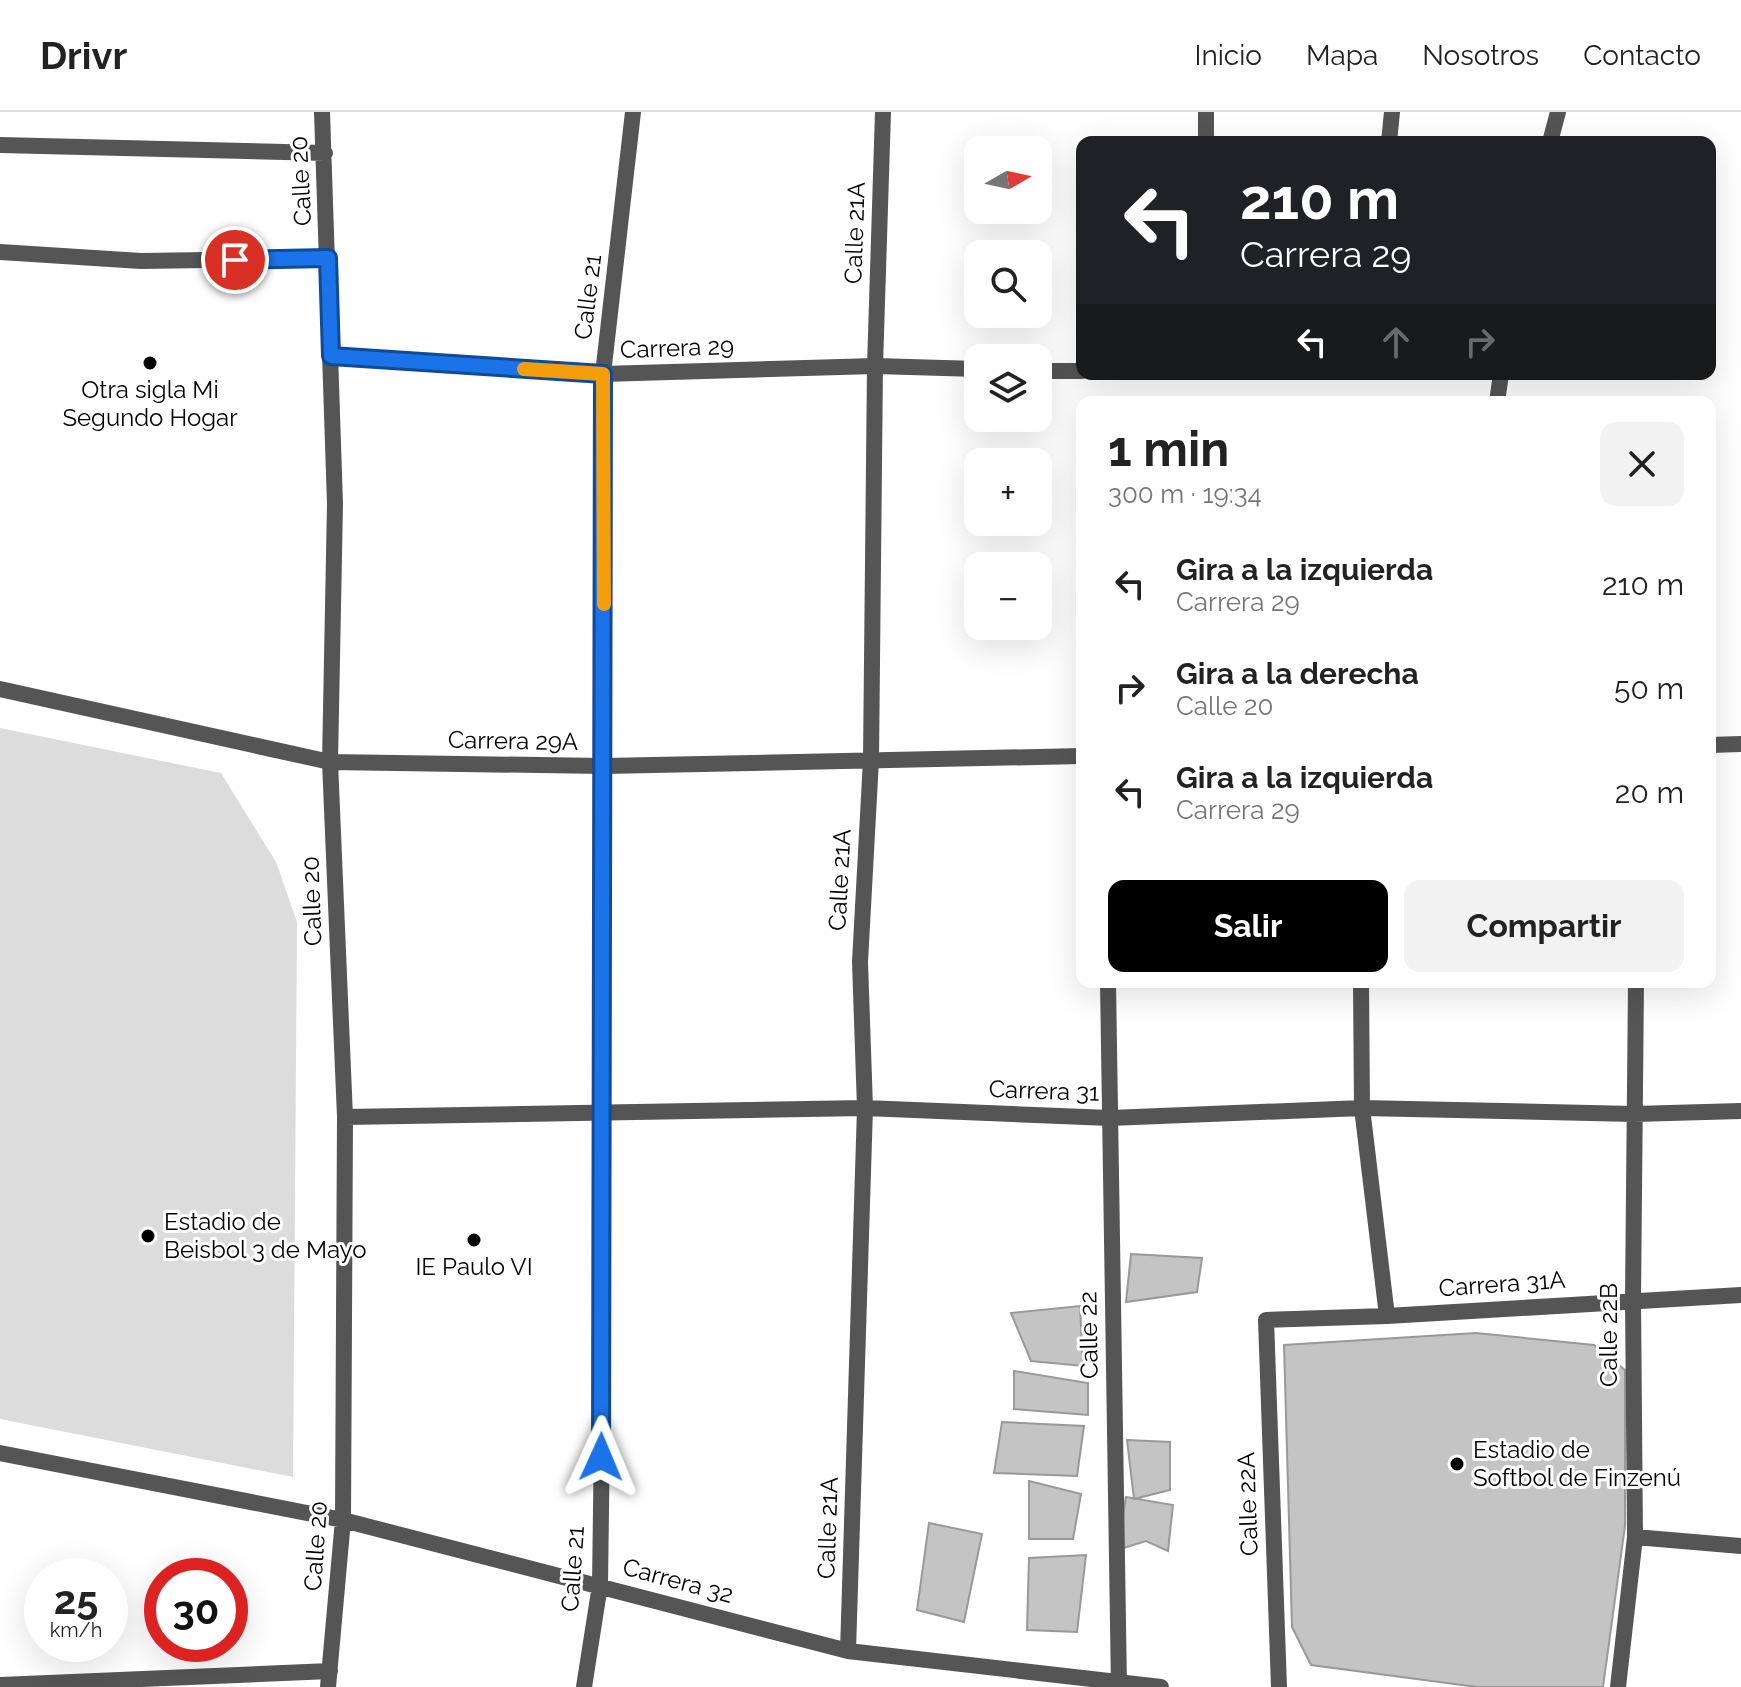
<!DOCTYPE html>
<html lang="es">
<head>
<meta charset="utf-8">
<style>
	body { margin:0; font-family:Raleway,sans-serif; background:#f2f2f2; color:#222; height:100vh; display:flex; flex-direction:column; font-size:30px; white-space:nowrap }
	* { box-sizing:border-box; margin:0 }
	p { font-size:26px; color:#767676 }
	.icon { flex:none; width:44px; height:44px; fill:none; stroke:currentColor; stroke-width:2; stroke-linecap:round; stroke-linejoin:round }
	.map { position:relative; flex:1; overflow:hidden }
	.sheet { position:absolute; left:1076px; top:284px; width:640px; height:592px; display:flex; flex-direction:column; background:#fff; border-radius:16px; box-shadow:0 8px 32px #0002 }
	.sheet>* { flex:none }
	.guide { position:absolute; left:1076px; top:24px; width:640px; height:244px; border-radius:16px; box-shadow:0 8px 32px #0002; background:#202124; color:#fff; overflow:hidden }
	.needle { width:52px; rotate:81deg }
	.tools { position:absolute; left:964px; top:24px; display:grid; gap:16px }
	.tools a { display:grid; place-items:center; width:88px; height:88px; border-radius:16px; background:#fff; box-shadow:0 8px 32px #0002; font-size:40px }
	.speed { position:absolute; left:24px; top:1446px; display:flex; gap:16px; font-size:40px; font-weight:700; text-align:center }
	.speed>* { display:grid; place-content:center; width:104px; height:104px; border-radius:50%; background:#fff; box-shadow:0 8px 32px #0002; line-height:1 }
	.speed small { font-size:20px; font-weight:400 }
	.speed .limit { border:12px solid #d22; background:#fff; color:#111 }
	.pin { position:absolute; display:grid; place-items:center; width:68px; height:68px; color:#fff; margin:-34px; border:4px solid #fff; border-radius:50%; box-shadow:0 2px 8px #0007 }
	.me { position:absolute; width:88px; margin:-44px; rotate:1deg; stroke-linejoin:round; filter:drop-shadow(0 0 6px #0008) }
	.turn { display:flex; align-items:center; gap:28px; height:168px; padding:0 32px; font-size:36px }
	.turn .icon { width:104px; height:104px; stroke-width:2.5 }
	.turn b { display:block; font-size:56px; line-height:68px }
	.lanes { display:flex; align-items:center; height:76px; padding:0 32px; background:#0003; justify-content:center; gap:40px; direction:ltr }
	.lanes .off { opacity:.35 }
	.round { display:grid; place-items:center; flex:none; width:84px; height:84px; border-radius:16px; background:#f2f2f2 }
	.head { display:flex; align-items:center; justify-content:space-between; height:136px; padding:0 32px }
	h1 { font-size:48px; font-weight:700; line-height:60px }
	.cta { display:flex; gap:16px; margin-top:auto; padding:16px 32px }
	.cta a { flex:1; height:92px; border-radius:16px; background:#000; color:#fff; font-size:32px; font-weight:700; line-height:92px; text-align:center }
	.cta a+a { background:#f2f2f2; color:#222 }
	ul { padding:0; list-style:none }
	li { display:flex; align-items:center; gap:24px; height:104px; padding:0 32px }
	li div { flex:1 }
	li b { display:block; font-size:30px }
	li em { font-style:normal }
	header { display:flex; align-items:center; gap:48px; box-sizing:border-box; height:112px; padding:0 40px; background:#fff; border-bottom:2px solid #e0e0e0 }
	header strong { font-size:38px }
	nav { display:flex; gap:44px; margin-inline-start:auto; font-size:28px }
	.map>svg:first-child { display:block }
</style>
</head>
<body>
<header>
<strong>Drivr</strong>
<nav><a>Inicio</a><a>Mapa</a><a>Nosotros</a><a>Contacto</a></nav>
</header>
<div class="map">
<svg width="1741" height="1575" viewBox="0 0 1741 1575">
	<rect width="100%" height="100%" fill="#fff"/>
	<path fill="#dcdcdc" d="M 0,616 L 221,661 L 276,750 L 297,810 L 293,1365 L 0,1307 Z"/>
	<path fill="#c4c4c4" stroke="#999" stroke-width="2" d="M 1131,1142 L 1202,1146 L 1197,1180 L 1126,1190 Z
		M 1080,1194 L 1083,1254 L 1031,1249 L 1011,1201 Z
		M 1476,1221 L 1594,1233 L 1625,1258 L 1625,1414 L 1603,1575 L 1477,1575 L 1311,1553 L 1292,1515 L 1284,1233 Z
		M 1014,1259 L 1088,1271 L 1088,1303 L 1014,1297 Z
		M 1002,1310 L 1084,1314 L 1077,1364 L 994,1361 Z
		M 1127,1328 L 1170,1330 L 1170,1378 L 1134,1387 Z
		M 1029,1369 L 1081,1382 L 1073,1427 L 1029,1427 Z
		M 1126,1385 L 1173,1393 L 1168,1439 L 1146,1429 L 1117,1438 Z
		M 929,1411 L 982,1422 L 964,1510 L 917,1498 Z
		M 1086,1443 L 1077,1520 L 1027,1518 L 1029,1446 Z"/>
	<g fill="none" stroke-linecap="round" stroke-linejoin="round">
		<path stroke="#555" stroke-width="16" d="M 322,0 L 335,392 L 330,650 L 345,1005 L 343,1408 L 328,1575
			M 1206,0 L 1206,30
			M 1389,30 L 1392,0
			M 1550,30 L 1558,0
			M 0,33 L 325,41
			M 0,140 L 141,149 L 328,146
			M 331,244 L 603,262 L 875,254 L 978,257
			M 1038,259 L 1082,259
			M 1497,290 L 1501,262
			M 0,577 L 330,650 L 604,654 L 1082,644
			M 1710,633 L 1741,632
			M 1108,870 L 1119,1575
			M 1361,870 L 1362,996 L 1387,1204
			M 345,1005 L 865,996 L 1110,1006 L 1362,996 L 1634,1002 L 1741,999
			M 0,1341 L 343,1408 L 848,1539 L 1161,1575
			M 1635,1425 L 1741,1434
			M 848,1539 L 865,996 L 860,850 L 871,648 L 875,254 L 883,0
			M 0,1573 L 330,1559
			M 584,1575 L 600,1473 L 603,1249 L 603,262 L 633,0
			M 1279,1575 L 1266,1208 L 1387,1204 L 1741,1183
			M 1618,1575 L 1635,1425 L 1633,1188 L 1636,870"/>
	</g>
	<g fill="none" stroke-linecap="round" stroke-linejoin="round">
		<defs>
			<path id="route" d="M 235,148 L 328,146 L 331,244 L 603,262 L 601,1345"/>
		</defs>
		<use href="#route" stroke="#114b97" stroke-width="20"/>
		<use href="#route" stroke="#1a73e8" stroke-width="14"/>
		<path stroke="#f59e0b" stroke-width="14" d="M 524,257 L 603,262 L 604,492"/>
	</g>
	<g fill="#000" stroke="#fff" stroke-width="3">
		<circle cx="150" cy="251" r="8"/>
		<circle cx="148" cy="1124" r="8"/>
		<circle cx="474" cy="1128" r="8"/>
		<circle cx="1457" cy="1352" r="8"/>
	</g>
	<g text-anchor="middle" stroke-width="6" stroke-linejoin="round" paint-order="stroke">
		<g font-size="24" fill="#000" stroke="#fff">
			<text transform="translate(301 69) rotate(-93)" y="8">Calle 20</text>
			<text transform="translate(855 121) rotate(-88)" y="8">Calle 21A</text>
			<text transform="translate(588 185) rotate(-83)" y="8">Calle 21</text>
			<text transform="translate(677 236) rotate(-2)" y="8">Carrera 29</text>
			<text transform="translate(513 629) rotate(1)" y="8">Carrera 29A</text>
			<text transform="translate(840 768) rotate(-87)" y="8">Calle 21A</text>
			<text transform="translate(312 789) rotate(-92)" y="8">Calle 20</text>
			<text transform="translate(1044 979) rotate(2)" y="8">Carrera 31</text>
			<text transform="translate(1502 1172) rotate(-4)" y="8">Carrera 31A</text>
			<text transform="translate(1089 1223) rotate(-91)" y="8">Calle 22</text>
			<text transform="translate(1609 1223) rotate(-90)" y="8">Calle 22B</text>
			<text transform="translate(1248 1392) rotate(-92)" y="8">Calle 22A</text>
			<text transform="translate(828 1416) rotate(-88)" y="8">Calle 21A</text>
			<text transform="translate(316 1434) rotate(-86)" y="8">Calle 20</text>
			<text transform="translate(573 1457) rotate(-86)" y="8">Calle 21</text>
			<text transform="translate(678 1469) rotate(15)" y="8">Carrera 32</text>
		</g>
		<g font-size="24" fill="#000" stroke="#fff">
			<text x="150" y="286">Otra sigla Mi<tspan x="150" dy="28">Segundo Hogar</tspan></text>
			<text x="164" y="1118" text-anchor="start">Estadio de<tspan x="164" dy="28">Beisbol 3 de Mayo</tspan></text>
			<text x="474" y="1163">IE Paulo VI</text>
			<text x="1473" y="1346" text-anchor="start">Estadio de<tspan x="1473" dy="28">Softbol de Finzenú</tspan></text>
		</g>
	</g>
</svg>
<div class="tools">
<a><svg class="needle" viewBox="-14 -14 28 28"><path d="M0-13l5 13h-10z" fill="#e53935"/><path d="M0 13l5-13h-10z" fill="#767676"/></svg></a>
<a><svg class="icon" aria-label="search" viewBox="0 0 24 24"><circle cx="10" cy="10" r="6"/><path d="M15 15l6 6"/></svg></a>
<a><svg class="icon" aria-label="layers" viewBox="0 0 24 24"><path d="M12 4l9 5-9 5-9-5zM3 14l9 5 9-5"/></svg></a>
<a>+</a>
<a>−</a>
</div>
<div class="speed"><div>25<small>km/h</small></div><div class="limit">30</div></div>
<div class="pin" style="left:235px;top:148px;background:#d93025"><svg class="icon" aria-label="arrive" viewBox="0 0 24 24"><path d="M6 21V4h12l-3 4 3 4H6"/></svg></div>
<svg class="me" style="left:601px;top:1345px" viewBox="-20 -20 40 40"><path d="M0-17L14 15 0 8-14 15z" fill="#1a73e8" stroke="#fff" stroke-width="4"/></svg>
<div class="guide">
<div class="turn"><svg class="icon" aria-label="left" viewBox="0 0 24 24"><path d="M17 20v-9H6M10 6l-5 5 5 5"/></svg><div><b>210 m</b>Carrera 29</div></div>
<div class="lanes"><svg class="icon" aria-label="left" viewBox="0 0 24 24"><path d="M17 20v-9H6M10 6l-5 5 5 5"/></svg><svg class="icon off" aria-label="ahead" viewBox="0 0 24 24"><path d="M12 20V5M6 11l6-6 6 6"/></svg><svg class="icon off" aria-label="right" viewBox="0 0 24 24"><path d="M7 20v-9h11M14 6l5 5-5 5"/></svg></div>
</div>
<section class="sheet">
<div class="head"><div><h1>1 min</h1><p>300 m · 19:34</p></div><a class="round"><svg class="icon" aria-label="close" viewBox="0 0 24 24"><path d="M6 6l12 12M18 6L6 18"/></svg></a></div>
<ul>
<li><svg class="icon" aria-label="left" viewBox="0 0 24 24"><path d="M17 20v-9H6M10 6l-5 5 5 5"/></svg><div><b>Gira a la izquierda</b><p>Carrera 29</p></div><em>210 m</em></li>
<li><svg class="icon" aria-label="right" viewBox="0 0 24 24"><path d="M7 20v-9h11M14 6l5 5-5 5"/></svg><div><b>Gira a la derecha</b><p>Calle 20</p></div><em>50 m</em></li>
<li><svg class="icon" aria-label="left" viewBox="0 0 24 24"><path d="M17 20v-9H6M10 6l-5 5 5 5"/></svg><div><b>Gira a la izquierda</b><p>Carrera 29</p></div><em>20 m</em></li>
</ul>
<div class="cta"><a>Salir</a><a>Compartir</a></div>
</section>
</div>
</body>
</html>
